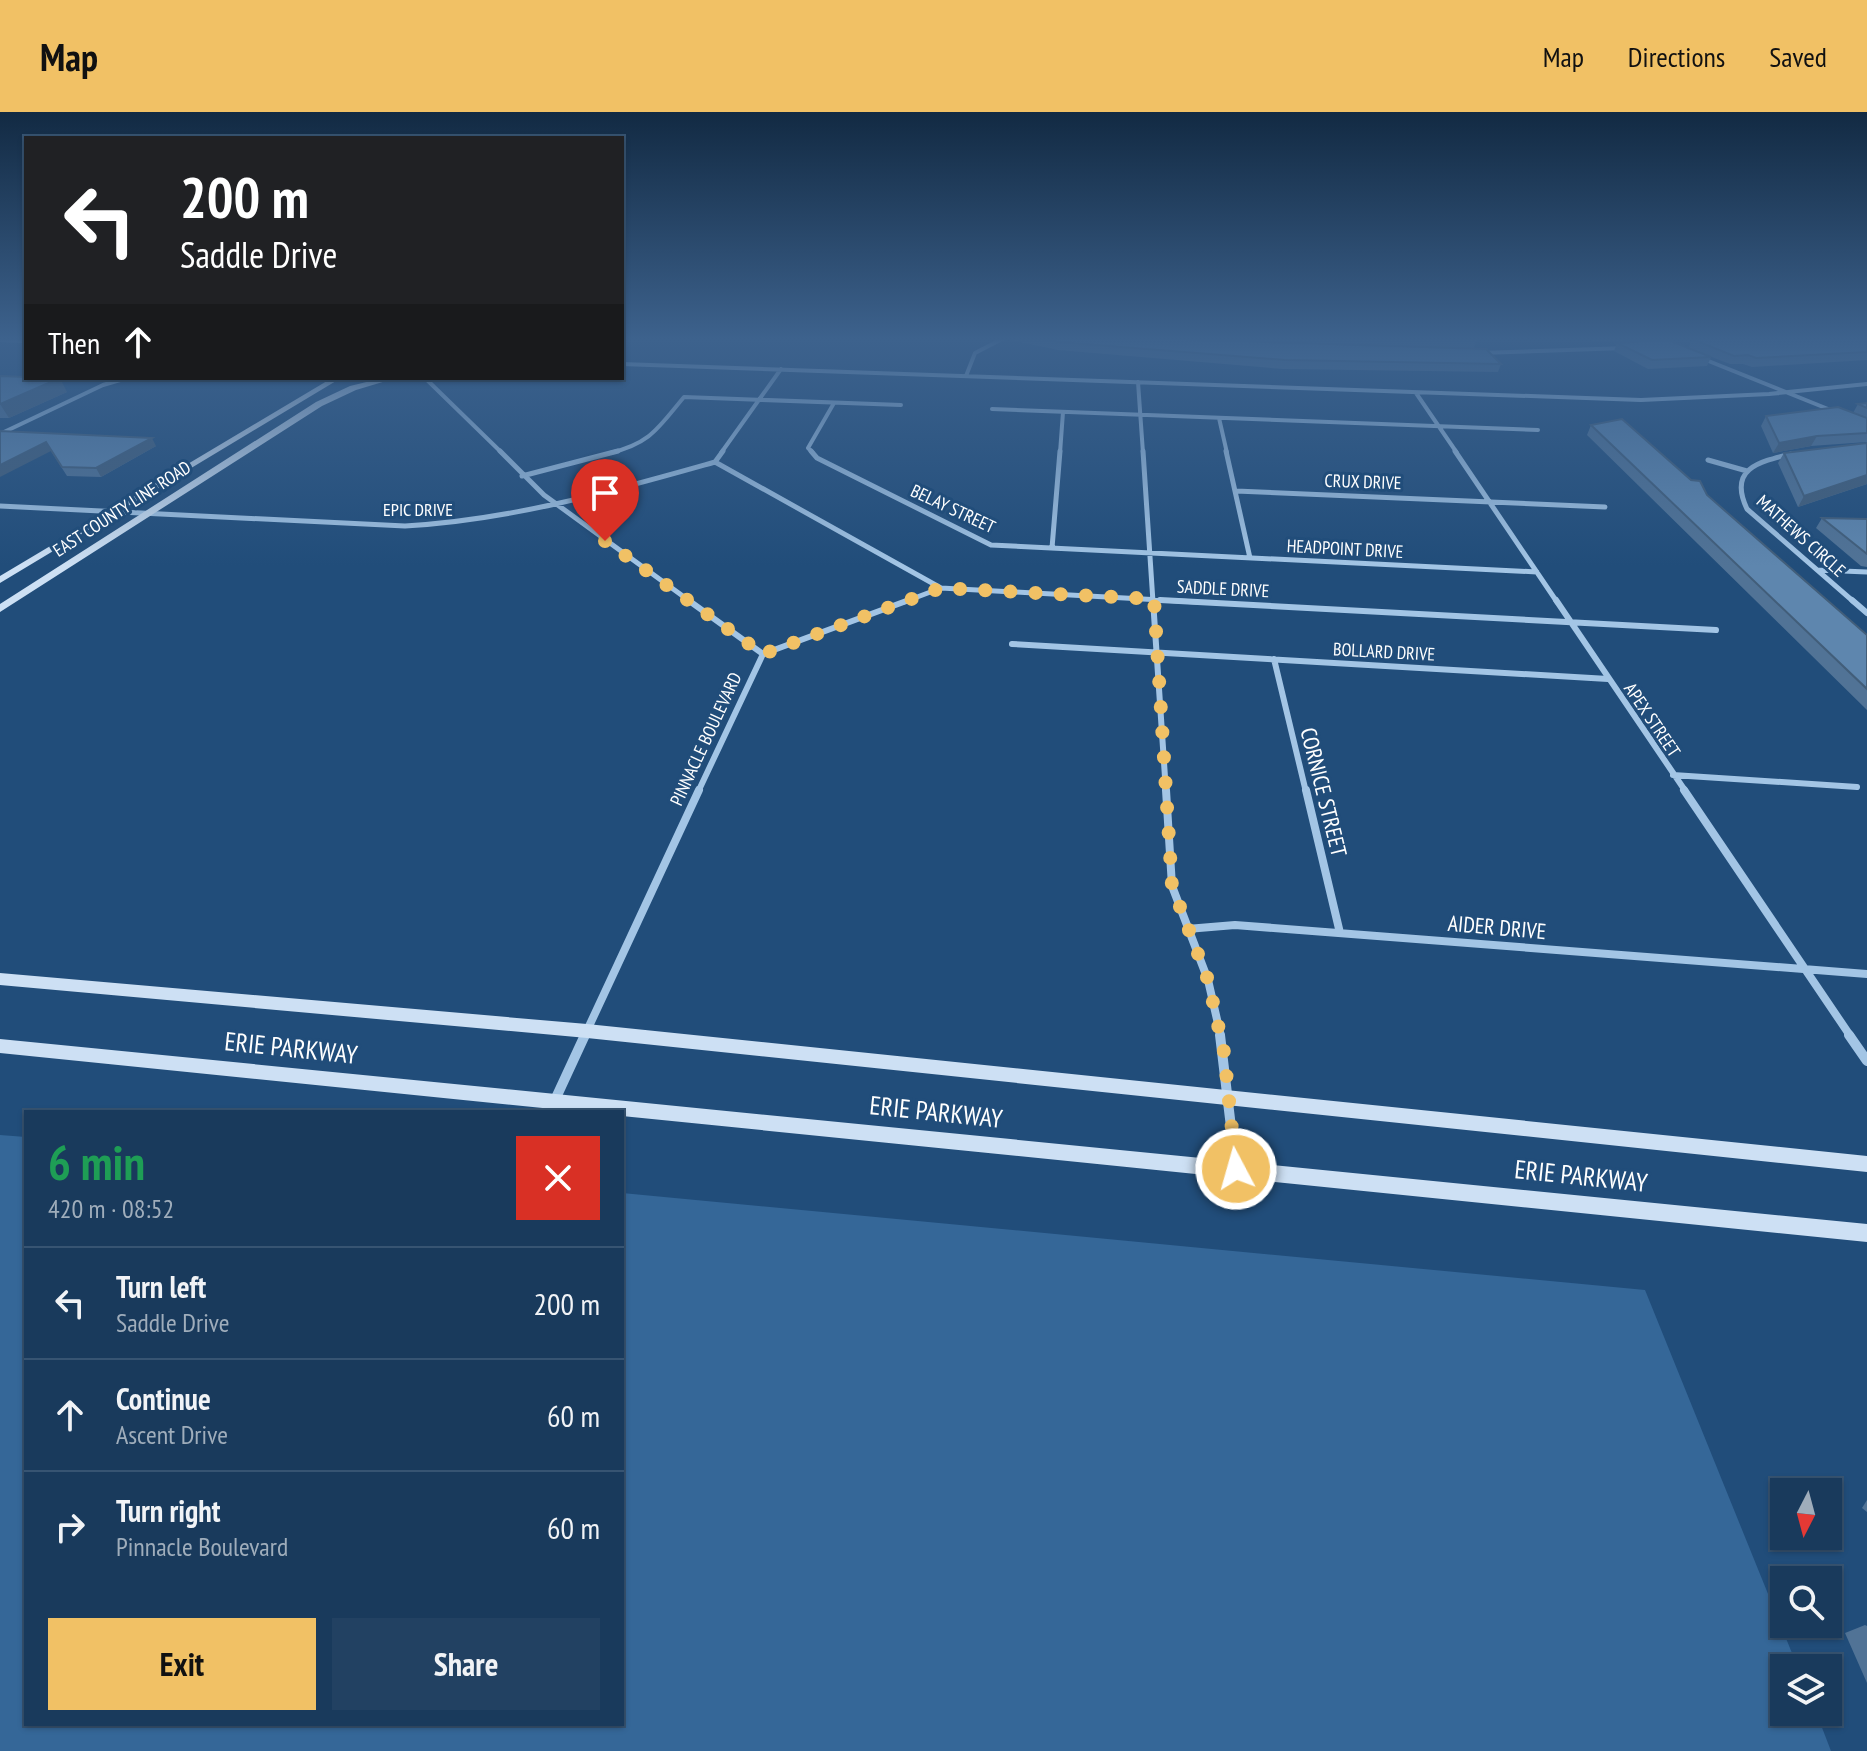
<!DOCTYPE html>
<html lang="en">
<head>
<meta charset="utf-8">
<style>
	body { margin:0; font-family:"PT Sans Narrow",sans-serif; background:#224162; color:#f1f3f6; height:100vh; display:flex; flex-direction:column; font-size:30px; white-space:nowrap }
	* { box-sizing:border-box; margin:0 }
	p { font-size:26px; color:#9fadbb }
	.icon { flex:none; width:44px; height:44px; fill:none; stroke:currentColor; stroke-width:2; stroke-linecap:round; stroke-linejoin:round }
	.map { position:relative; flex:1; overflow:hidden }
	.details { position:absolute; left:24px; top:998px; width:600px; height:616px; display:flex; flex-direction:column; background:#193a5c; border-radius:0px; box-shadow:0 2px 6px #0004,0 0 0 2px #375472 }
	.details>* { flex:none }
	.hud { position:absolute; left:24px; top:24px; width:600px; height:244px; border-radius:0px; box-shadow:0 2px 6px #0004,0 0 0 2px #375472; background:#202124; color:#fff; overflow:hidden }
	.needle { width:52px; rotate:186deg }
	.controls { position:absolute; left:1770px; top:1366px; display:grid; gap:16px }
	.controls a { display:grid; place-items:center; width:72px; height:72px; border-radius:0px; background:#193a5c; box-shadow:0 2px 6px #0004,0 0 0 2px #375472; font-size:40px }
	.pin { position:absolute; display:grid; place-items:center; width:68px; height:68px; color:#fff; margin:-82px -34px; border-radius:50% 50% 50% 0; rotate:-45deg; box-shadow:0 0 8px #0007 }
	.pin .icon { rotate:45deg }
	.me { position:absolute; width:88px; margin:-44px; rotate:354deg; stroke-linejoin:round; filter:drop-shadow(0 0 6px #0008) }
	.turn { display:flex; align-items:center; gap:28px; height:168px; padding:0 24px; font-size:36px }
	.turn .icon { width:104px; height:104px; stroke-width:2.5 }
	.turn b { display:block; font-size:56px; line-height:68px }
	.then { display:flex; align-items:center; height:76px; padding:0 24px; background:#0003; gap:16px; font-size:30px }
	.round { display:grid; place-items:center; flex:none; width:84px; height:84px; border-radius:0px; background:#224162 }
	.head { display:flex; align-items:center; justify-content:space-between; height:136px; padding:0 24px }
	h1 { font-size:48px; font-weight:600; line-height:60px; color:#1e9e55 }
	.primary-button { display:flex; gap:16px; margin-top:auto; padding:16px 24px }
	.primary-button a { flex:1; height:92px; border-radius:0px; background:#f1c165; color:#111; font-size:32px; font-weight:600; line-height:92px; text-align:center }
	.primary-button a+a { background:#224162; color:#f1f3f6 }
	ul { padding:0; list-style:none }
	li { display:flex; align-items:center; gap:24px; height:112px; padding:0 24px; border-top:2px solid #375472 }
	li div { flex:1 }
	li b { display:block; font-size:30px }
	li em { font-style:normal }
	header { display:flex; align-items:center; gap:48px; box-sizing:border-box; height:112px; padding:0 40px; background:#f1c165; color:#111 }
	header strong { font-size:38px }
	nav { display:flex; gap:44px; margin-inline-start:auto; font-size:28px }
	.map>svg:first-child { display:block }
</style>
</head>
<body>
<header>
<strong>Map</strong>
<nav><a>Map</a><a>Directions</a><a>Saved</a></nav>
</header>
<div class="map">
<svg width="1867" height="1639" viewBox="0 0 1867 1639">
	<rect width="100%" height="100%" fill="#214d7a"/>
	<path fill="#356798" d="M 0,1023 L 26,1025 L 26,1612 L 622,1612 L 622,1081 L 1645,1178 L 1798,1556 L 1784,1556 L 1784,1600 L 1816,1600 L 1831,1639 L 0,1639 Z"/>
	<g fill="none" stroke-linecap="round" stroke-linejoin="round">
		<path stroke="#a3c5e5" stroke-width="4" d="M 1649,225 L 1666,232
			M 0,228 L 26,229
			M 1479,241 L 1625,236
			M 1701,246 L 1833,299
			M 622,252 L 1641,288 L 1769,282 L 1867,272
			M 966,264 L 975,241 L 1006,225
			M 425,266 L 502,341
			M 1138,270 L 1143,341
			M 1416,281 L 1457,341
			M 992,297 L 1538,318
			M 1219,306 L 1227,341
			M 0,322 L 103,273 L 127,266
			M 610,341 C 651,331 658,316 684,285 L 901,293
			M 721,341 L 781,257
			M 813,341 L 808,336 L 834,291
			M 1060,341 L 1063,300"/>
		<path stroke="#a3c5e5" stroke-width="5" d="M 500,339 L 544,383 L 691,490
			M 811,339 L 817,346 L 991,433 L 1537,460
			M 1143,339 L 1153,490
			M 1226,339 L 1250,446
			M 1455,339 L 1557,490
			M 1791,342 C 1758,350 1728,357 1747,397 L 1854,490
			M 1708,348 L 1747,359
			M 715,350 L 941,476 L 1197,490
			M 715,350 L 723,339
			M 522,364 L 618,339
			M 1236,379 L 1605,395
			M 0,394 L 405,414 C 512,408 612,379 715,350
			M 1052,436 L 1060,339
			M 1818,458 L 1867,460
			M 904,490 L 941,476"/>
		<path stroke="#a3c5e5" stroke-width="6" d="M 688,488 L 763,542 L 698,680
			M 1153,488 L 1166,680
			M 1160,488 L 1716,518
			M 1556,488 L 1686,680
			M 1852,488 L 1867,501
			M 1012,532 L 1608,567
			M 763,542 L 909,488
			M 1274,547 L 1306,680
			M 1673,663 L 1857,675"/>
		<path stroke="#a3c5e5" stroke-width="8" d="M 1166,678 L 1172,774 L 1208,868 L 1221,925
			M 1306,678 L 1340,821
			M 1684,678 L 1851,925
			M 1187,817 L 1235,813 L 1867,862
			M 584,925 L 699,678"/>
		<path stroke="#a3c5e5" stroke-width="10" d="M 1220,923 L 1236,1057
			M 1849,923 L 1867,949
			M 554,990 L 585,923"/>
		<path fill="#cde0f4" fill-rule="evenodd" d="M 332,266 L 341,266 L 0,471 L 0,464 Z
			M 383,266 L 396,266 L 356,278 L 322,294 L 0,500 L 0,492 L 316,290 L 350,274 Z
			M 0,861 L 587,912 L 1867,1044 L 1867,1060 L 587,926 L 0,873 Z
			M 0,927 L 1867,1112 L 1867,1130 L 622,1004 L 622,1000 L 582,1000 L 0,941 Z"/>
	</g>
	<path fill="#517396" d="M 1009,225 L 1155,225 L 1501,252 L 1498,260 L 1283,257 L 1058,238 L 1010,228 Z
		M 1171,225 L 1474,225 L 1477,227 L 1474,236 L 1196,227 Z
		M 1583,225 L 1646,225 L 1645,228 L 1595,230 Z
		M 1661,225 L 1709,225 L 1666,227 Z
		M 1692,227 L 1867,227 L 1867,248 L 1752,255 L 1743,252 L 1730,252 L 1688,236 Z
		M 1617,231 L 1711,245 L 1707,254 L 1648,257 L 1614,239 Z
		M 0,264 L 67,280 L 9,306 L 0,306 Z
		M 1867,291 L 1867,330 L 1811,334 L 1773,341 L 1761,314 L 1766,304 L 1853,301 L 1858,292 Z
		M 1591,313 L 1707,383 L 1867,523 L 1867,598 L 1587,323 Z
		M 0,319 L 156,334 L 101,365 L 67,364 L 51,339 Z
		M 1867,331 L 1867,372 L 1798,395 L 1778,351 L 1784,341 Z
		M 1822,406 L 1867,407 L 1867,455 L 1861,454 L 1816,416 Z
		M 1867,1388 L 1867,1400 L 1862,1396 Z
		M 1865,1513 L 1867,1514 L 1867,1571 L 1845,1521 Z"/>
	<path fill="#425e7a" d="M 60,266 L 67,280 L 9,306 L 0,292 Z
		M 1817,324 L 1811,334 L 1773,341 L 1779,331 Z
		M 152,326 L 156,334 L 101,365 L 96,356 Z
		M 46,330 L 51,339 L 0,365 L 0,353 Z
		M 1867,363 L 1867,372 L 1798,395 L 1804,384 Z"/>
	<path fill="#5e86ae" stroke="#425e7a" stroke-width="2" d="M 1035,225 L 1155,225 L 1197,228 L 1486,237 L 1501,252 L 1285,248 L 1059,230 Z
		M 1388,225 L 1474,225 L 1477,227 Z
		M 1744,225 L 1860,225 L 1867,227 L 1867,240 L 1756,246 L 1748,243 L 1734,244 L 1692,227 Z
		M 1668,228 L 1711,245 L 1652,248 L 1617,231 Z
		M 0,264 L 26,265 L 26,266 L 60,266 L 0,292 Z
		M 1867,291 L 1867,296 L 1858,292 Z
		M 1838,295 L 1867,306 L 1867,321 L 1817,324 L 1779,331 L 1766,304 Z
		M 1622,307 L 1691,368 L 1700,369 L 1707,383 L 1867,523 L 1867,577 L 1591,313 Z
		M 0,319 L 152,326 L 96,356 L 62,355 L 46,330 L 0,353 Z
		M 1867,331 L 1867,363 L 1804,384 L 1784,341 Z
		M 1822,406 L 1867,407 L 1867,442 Z"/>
	<linearGradient id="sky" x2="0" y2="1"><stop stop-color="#122a43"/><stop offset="0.5" stop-color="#3d628d"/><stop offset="1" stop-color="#3d628d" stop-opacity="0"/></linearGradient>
	<rect width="1867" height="454" fill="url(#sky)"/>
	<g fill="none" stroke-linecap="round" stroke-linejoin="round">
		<path stroke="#f1c165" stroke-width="14" stroke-dasharray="0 25.2" d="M 605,429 L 763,542 L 941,476 L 1154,487 L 1172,774 L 1208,868 L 1224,940 L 1236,1057"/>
	</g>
	<g text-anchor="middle" stroke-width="6" stroke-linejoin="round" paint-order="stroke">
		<g font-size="18" fill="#fff" stroke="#214d7a">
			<text transform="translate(1363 370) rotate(2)" y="6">CRUX DRIVE</text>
			<text transform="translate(122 397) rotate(-33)" y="6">EAST COUNTY LINE ROAD</text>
			<text transform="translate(953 397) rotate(25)" y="6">BELAY STREET</text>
			<text x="418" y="404">EPIC DRIVE</text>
			<text transform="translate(1801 424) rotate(42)" y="6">MATHEWS CIRCLE</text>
			<text transform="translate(1345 437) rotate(3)" y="6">HEADPOINT DRIVE</text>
			<text transform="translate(1223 477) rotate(3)" y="6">SADDLE DRIVE</text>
			<text transform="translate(1384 540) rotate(3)" y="6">BOLLARD DRIVE</text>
			<text transform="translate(1652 608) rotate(56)" y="6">APEX STREET</text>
			<text transform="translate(706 627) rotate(-65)" y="6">PINNACLE BOULEVARD</text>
		</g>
		<g font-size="22" fill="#fff" stroke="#214d7a">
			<text transform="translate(1324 680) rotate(76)" y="8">CORNICE STREET</text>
			<text transform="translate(1497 815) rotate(5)" y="8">AIDER DRIVE</text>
		</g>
		<g font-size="26" fill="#fff" stroke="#214d7a">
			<text transform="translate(291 936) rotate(6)" y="9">ERIE PARKWAY</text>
			<text transform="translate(936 1000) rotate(6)" y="9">ERIE PARKWAY</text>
			<text transform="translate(1581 1064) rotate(6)" y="9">ERIE PARKWAY</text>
		</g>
	</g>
</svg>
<div class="controls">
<a><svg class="needle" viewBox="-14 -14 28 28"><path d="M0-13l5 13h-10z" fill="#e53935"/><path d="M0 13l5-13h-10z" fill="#9fadbb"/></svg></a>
<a><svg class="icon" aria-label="search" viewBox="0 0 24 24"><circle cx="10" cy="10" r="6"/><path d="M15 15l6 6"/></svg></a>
<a><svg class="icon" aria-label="layers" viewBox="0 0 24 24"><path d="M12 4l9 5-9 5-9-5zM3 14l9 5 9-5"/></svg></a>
</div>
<div class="pin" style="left:605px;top:429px;background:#d93025"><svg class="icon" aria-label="arrive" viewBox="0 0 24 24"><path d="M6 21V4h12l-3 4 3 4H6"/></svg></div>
<svg class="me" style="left:1236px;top:1057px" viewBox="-20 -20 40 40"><circle r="17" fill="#f1c165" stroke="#fff" stroke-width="3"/><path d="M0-11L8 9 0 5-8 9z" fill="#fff"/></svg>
<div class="hud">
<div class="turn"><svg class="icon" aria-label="left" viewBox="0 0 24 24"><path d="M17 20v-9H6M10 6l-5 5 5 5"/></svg><div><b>200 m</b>Saddle Drive</div></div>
<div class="then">Then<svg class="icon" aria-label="ahead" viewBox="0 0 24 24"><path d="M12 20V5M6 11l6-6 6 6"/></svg></div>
</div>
<section class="details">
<div class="head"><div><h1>6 min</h1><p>420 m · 08:52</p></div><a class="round" style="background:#d93025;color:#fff"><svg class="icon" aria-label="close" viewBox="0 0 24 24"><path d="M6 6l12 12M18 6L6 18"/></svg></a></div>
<ul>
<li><svg class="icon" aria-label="left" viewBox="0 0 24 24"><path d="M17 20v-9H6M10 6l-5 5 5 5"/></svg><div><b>Turn left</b><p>Saddle Drive</p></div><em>200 m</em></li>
<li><svg class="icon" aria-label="ahead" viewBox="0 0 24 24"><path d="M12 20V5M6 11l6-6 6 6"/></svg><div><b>Continue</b><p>Ascent Drive</p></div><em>60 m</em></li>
<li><svg class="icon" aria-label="right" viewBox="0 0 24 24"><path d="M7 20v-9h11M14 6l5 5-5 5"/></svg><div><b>Turn right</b><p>Pinnacle Boulevard</p></div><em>60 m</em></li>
</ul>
<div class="primary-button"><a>Exit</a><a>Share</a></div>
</section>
</div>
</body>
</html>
